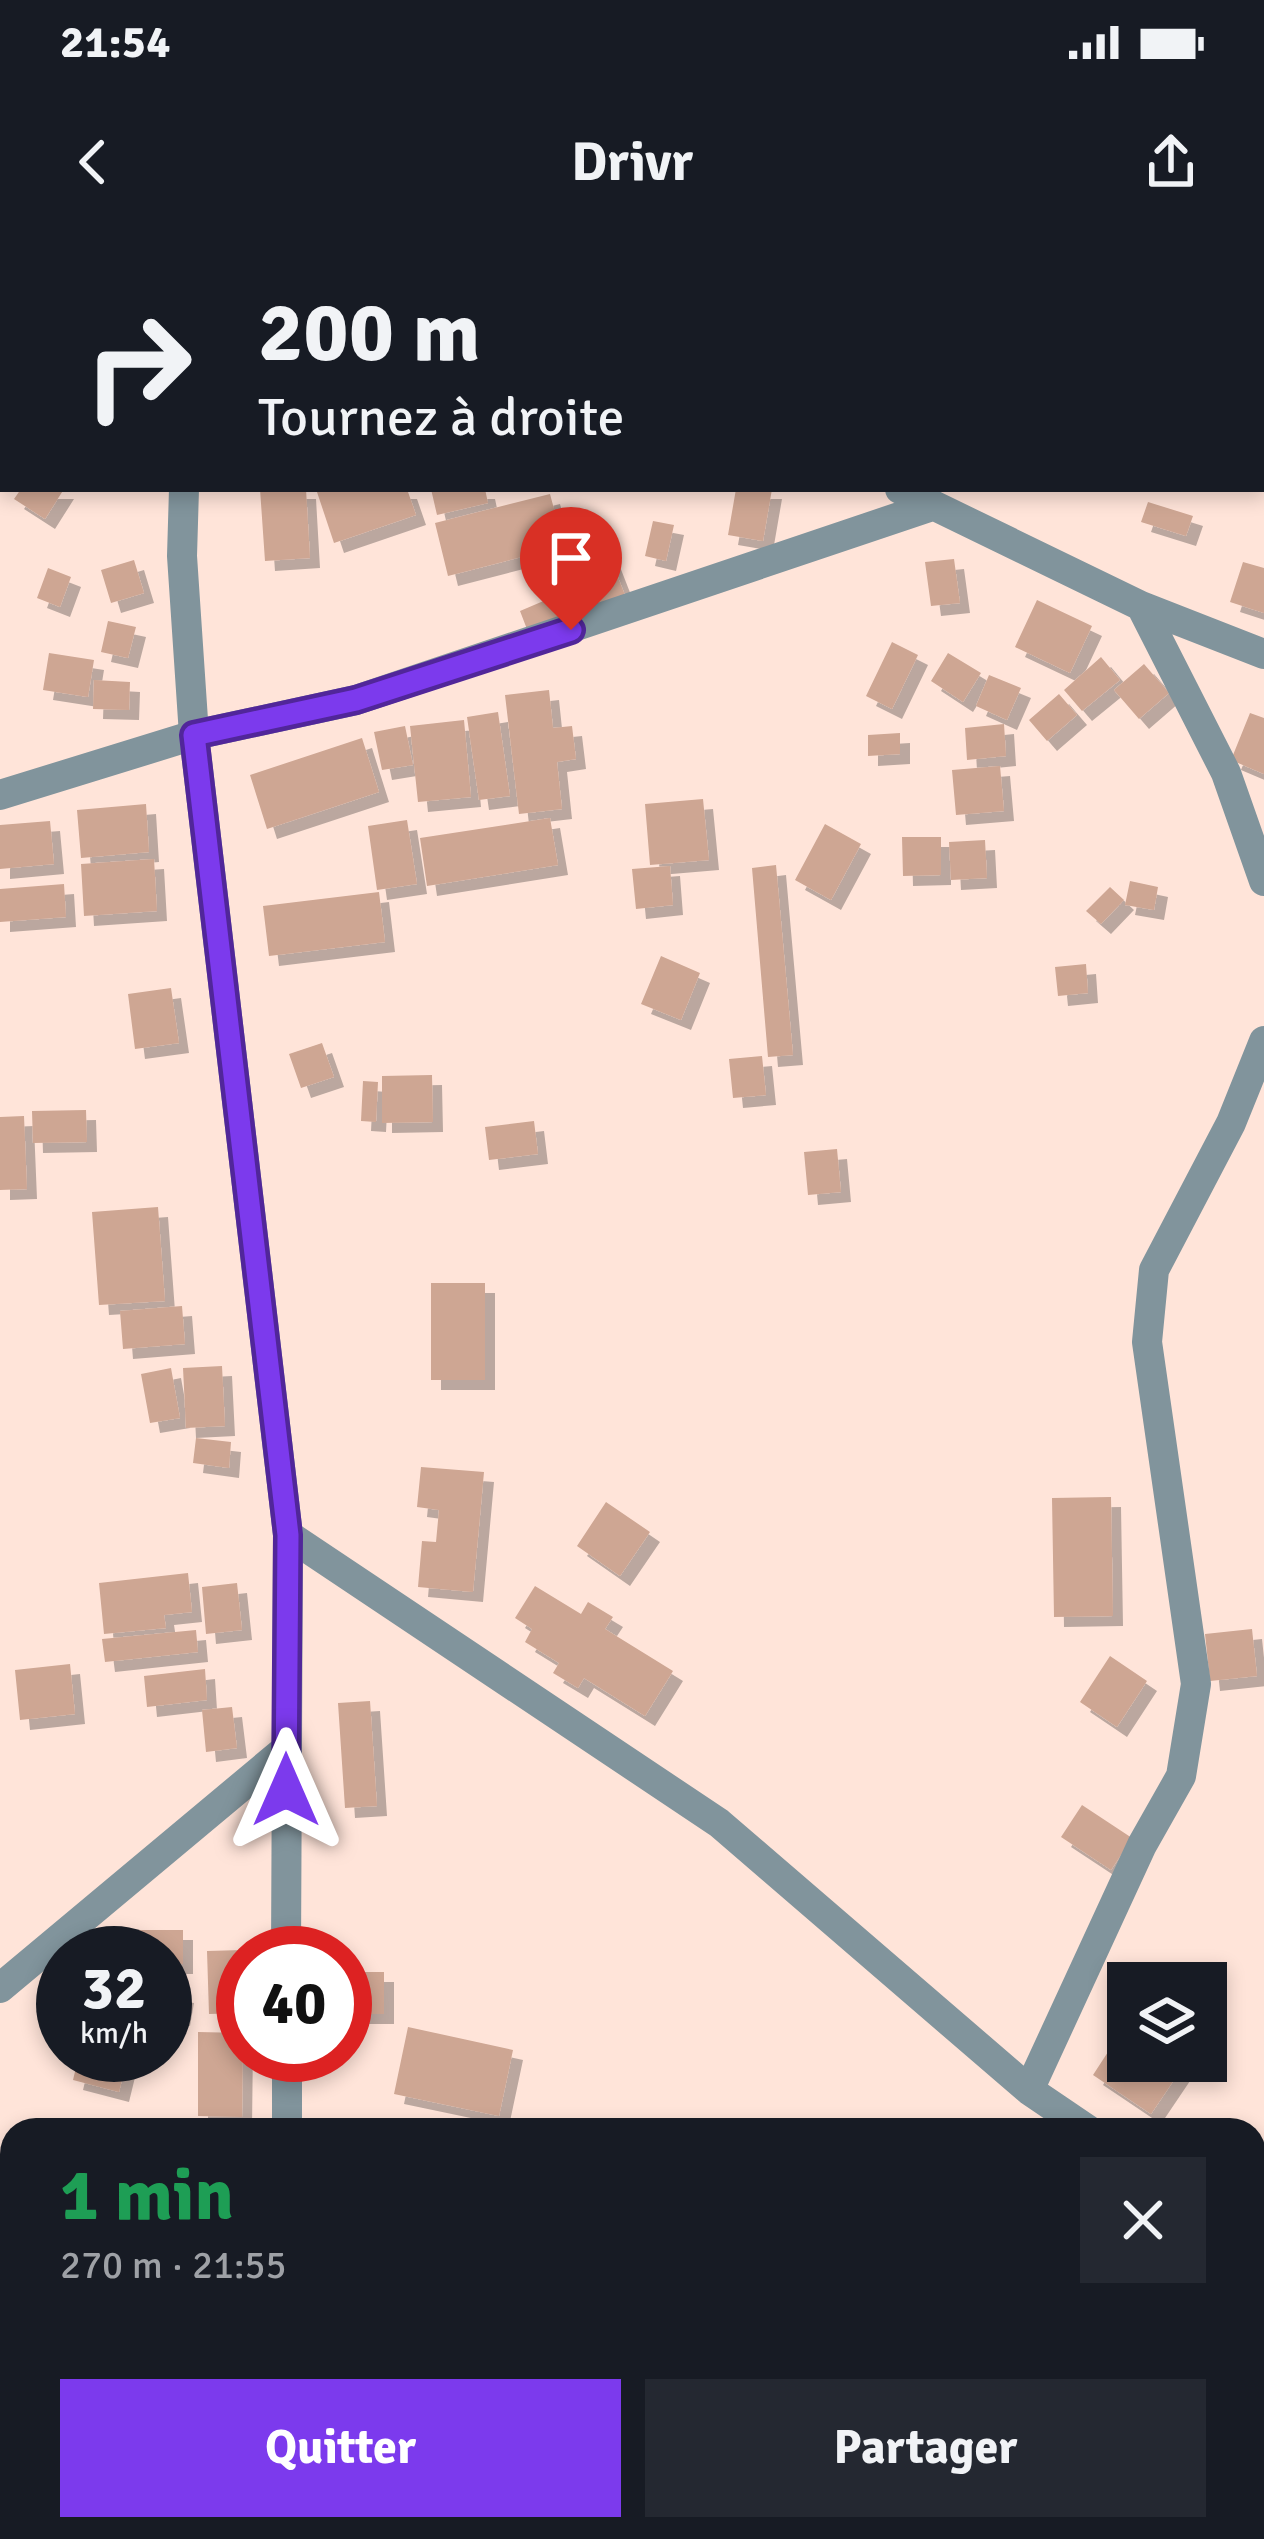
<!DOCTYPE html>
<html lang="fr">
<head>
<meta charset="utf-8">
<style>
	body { margin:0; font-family:Signika,sans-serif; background:#242831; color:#f1f3f6; height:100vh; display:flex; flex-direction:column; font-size:45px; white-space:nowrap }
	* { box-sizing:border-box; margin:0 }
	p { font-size:39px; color:#9ea1a6 }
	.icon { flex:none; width:66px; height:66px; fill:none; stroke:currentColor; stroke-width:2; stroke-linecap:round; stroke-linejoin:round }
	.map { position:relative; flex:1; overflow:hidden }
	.panel { position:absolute; left:0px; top:1878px; width:1266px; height:423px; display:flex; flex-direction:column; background:#171b24; border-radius:36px 36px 0 0; box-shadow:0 6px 18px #0003 }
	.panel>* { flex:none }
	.banner { position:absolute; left:0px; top:0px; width:1266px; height:252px; box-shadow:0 6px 18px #0003; background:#171b24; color:#f1f3f6; overflow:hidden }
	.controls { position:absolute; left:1107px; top:1722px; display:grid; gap:24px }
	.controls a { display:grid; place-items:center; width:120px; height:120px; border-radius:0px; background:#171b24; box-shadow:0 6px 18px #0003; font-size:60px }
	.speed { position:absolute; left:36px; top:1686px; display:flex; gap:24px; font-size:60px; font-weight:700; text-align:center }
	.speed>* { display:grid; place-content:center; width:156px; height:156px; border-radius:50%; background:#171b24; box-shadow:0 6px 18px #0003; line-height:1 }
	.speed small { font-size:30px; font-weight:400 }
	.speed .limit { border:18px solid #d22; background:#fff; color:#111 }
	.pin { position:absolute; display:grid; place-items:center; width:102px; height:102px; color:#fff; margin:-123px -51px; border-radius:50% 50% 50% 0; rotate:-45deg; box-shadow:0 0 12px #0007 }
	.pin .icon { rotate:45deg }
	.me { position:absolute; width:132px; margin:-66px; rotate:0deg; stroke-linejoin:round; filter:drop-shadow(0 0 9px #0008) }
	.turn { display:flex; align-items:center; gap:42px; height:252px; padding:0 60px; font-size:54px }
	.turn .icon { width:156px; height:156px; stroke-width:2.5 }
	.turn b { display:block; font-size:84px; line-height:102px }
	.round { display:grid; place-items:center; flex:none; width:126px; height:126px; border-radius:0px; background:#242831 }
	.head { display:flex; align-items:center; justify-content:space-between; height:204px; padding:0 60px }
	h1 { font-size:72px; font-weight:700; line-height:90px; color:#1e9e55 }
	.button { display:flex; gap:24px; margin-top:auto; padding:24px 60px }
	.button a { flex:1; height:138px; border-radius:0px; background:#7c3aed; color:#fff; font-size:48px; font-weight:700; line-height:138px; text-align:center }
	.button a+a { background:#242831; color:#f1f3f6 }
	.status { display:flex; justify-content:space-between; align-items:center; height:84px; padding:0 60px; background:#171b24; direction:ltr }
	.status svg { height:33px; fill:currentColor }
	header { display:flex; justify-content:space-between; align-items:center; height:156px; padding:0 60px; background:#171b24; font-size:54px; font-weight:700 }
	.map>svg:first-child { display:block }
</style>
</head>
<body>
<div class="status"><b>21:54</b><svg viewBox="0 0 49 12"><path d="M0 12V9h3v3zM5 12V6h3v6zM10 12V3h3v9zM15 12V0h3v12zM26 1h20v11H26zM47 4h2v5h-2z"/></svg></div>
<header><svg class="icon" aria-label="back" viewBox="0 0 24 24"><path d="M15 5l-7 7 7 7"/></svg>Drivr<svg class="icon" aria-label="share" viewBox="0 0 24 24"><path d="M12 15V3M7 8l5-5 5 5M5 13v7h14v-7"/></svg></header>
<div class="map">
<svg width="1264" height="2299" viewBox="0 0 1264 2299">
	<defs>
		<filter id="shadow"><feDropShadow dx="10" dy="10" stdDeviation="0" flood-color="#0004"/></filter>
	</defs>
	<rect width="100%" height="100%" fill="#ffe4d9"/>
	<path fill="#cea693" filter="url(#shadow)" d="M 21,249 L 64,249 L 45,279 L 14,259 Z
		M 260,249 L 306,249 L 310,318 L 265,321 Z
		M 316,249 L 407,249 L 416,275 L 334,303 Z
		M 431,249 L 485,249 L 488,263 L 437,275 Z
		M 736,249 L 772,249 L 763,301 L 728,295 Z
		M 550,254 L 564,306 L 448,336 L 435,283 Z
		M 1148,262 L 1193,276 L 1186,296 L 1141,282 Z
		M 653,281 L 674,285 L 666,321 L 645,316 Z
		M 603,299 L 628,363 L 590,378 L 565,314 Z
		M 954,319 L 960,363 L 931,366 L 925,322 Z
		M 134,320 L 144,353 L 111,363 L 101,330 Z
		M 1243,322 L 1264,328 L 1264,373 L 1230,362 Z
		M 48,328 L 71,337 L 60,367 L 37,358 Z
		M 574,348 L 585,374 L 530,397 L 520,371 Z
		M 1037,360 L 1092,386 L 1070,433 L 1015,407 Z
		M 108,381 L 136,387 L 128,418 L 101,412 Z
		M 892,402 L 918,415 L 892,469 L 866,456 Z
		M 49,413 L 94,420 L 88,457 L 43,450 Z
		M 948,413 L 981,433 L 963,462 L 931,441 Z
		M 1101,417 L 1120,440 L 1082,471 L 1064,450 Z
		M 1144,424 L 1169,453 L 1139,479 L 1114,450 Z
		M 989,435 L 1021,448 L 1007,480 L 976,466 Z
		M 94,440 L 130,442 L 129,470 L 93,469 Z
		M 549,450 L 553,488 L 572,486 L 576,519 L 557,522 L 562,569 L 519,574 L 505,455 Z
		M 1059,454 L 1077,475 L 1047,501 L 1029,480 Z
		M 498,472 L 510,556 L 479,560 L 467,477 Z
		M 1250,473 L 1264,478 L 1264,534 L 1231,520 Z
		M 464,480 L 471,557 L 418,562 L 410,486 Z
		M 1004,484 L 1006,516 L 967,520 L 965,488 Z
		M 405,486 L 413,525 L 382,530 L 374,492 Z
		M 900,493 L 900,514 L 868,516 L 868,495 Z
		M 362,498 L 379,552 L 267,589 L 250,535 Z
		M 1000,526 L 1004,571 L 956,575 L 952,530 Z
		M 703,559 L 709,620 L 650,625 L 645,564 Z
		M 146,564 L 149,612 L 81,618 L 77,570 Z
		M 550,578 L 558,625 L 427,646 L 420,598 Z
		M 407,580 L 417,644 L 377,650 L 368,586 Z
		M 50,581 L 54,624 L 0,629 L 0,585 Z
		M 825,584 L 861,604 L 831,660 L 795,640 Z
		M 902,597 L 941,597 L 941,635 L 903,636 Z
		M 985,600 L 987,638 L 951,640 L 949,602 Z
		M 154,619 L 157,671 L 84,676 L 81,624 Z
		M 776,625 L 793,815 L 768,817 L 752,628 Z
		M 670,626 L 673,665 L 636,669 L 632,629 Z
		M 1130,641 L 1158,647 L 1154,670 L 1125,665 Z
		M 64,644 L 66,677 L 0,682 L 0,649 Z
		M 1110,647 L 1124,660 L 1101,684 L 1086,671 Z
		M 379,652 L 385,702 L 269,716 L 263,666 Z
		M 661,716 L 700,733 L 681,780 L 641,764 Z
		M 1086,724 L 1088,753 L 1058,756 L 1055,727 Z
		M 171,748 L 179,803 L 135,809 L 128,754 Z
		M 322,803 L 334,837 L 301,848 L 289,814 Z
		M 762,816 L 766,855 L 733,858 L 729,819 Z
		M 432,835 L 433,882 L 382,883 L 382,836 Z
		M 363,841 L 378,842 L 376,882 L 361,881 Z
		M 86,870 L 87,902 L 33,903 L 32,871 Z
		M 24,876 L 27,949 L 0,950 L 0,877 Z
		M 534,881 L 538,914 L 489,920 L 485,887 Z
		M 837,909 L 841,952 L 808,955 L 804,912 Z
		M 158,967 L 165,1061 L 99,1065 L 92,972 Z
		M 431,1043 L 485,1043 L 485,1140 L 431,1140 Z
		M 182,1066 L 185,1104 L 123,1109 L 120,1071 Z
		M 222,1126 L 225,1186 L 186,1188 L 183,1128 Z
		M 171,1128 L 180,1178 L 150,1183 L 141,1134 Z
		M 196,1198 L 231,1202 L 229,1228 L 193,1223 Z
		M 421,1227 L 484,1232 L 473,1352 L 418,1347 L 422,1301 L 436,1302 L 439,1270 L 417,1267 Z
		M 1111,1257 L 1113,1376 L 1054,1377 L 1052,1258 Z
		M 606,1262 L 650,1292 L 620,1336 L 577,1306 Z
		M 188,1333 L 192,1372 L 164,1375 L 166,1388 L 104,1394 L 99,1343 Z
		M 237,1343 L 242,1390 L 206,1394 L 202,1347 Z
		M 535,1346 L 581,1374 L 588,1362 L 613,1377 L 605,1389 L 673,1431 L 645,1476 L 584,1438 L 578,1448 L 553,1433 L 559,1423 L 525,1402 L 532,1389 L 515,1378 Z
		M 1252,1389 L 1257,1436 L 1210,1441 L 1205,1394 Z
		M 196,1390 L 198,1412 L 105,1422 L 102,1399 Z
		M 1110,1416 L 1147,1441 L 1117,1487 L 1080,1462 Z
		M 70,1424 L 75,1474 L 20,1480 L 15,1430 Z
		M 205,1429 L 207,1460 L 147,1467 L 144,1436 Z
		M 370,1461 L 377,1566 L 345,1568 L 338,1463 Z
		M 232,1467 L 237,1508 L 206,1512 L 202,1470 Z
		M 1082,1565 L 1132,1598 L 1111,1630 L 1061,1597 Z
		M 137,1690 L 183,1690 L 183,1724 L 165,1724 L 165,1713 L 137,1713 Z
		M 243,1710 L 243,1773 L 209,1774 L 207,1711 Z
		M 345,1732 L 384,1732 L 384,1774 L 345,1774 Z
		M 165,1750 L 184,1753 L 180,1776 L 165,1774 Z
		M 408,1787 L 513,1810 L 499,1876 L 394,1854 Z
		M 198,1792 L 243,1793 L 242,1877 L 198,1876 Z
		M 1121,1792 L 1128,1797 L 1128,1821 L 1165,1821 L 1180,1831 L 1151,1874 L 1093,1835 Z
		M 79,1815 L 128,1815 L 119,1852 L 73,1840 Z
		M 406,2289 L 459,2289 L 455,2299 L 412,2299 L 404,2296 Z
		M 769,2289 L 797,2289 L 814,2299 L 763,2299 Z"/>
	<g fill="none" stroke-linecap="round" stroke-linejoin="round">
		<path stroke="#81949c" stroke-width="30" d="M 542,0 L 546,3
			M 32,3 L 35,0
			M 698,3 L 699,0
			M 0,37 L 3,34
			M 900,249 L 1141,366 L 1264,414
			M 1141,366 L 1226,533 L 1264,641
			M 0,555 L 194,495 L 356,460 L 929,267
			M 288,1295 L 719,1583 L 1029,1850 L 1088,1890
			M 0,1748 L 285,1510
			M 1029,1850 L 1142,1605 L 1181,1536 L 1196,1444 L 1147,1102 L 1154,1030 L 1231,883 L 1264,801
			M 1254,2003 L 1264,2010
			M 0,2193 L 12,2199
			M 206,2289 L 217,2299"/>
		<path stroke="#81949c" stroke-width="30" d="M 194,3 L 195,0
			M 184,249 L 182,316 L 194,495 L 288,1295 L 286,1713
			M 287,1815 L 287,1890
			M 289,2289 L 289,2299"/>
	</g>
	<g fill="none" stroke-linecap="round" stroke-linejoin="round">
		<defs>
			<path id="route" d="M 286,1550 L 288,1295 L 194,495 L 356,460 L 571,390"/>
		</defs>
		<use href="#route" stroke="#51269a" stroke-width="30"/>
		<use href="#route" stroke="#7c3aed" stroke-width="21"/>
	</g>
</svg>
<div class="controls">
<a><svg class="icon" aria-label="layers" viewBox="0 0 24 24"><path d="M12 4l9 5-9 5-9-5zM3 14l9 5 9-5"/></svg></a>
</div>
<div class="speed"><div>32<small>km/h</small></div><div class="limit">40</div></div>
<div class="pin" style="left:571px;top:390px;background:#d93025"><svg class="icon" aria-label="arrive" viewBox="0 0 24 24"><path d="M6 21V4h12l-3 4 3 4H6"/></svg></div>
<svg class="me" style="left:286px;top:1550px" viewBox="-20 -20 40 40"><path d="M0-17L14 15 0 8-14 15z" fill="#7c3aed" stroke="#fff" stroke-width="4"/></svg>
<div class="banner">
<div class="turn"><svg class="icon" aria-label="right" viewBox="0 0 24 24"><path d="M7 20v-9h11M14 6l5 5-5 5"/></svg><div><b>200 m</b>Tournez à droite</div></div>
</div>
<section class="panel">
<div class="head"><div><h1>1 min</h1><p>270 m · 21:55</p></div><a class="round"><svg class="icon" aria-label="close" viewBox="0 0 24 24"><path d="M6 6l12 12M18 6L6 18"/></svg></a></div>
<div class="button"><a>Quitter</a><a>Partager</a></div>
</section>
</div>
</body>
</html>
